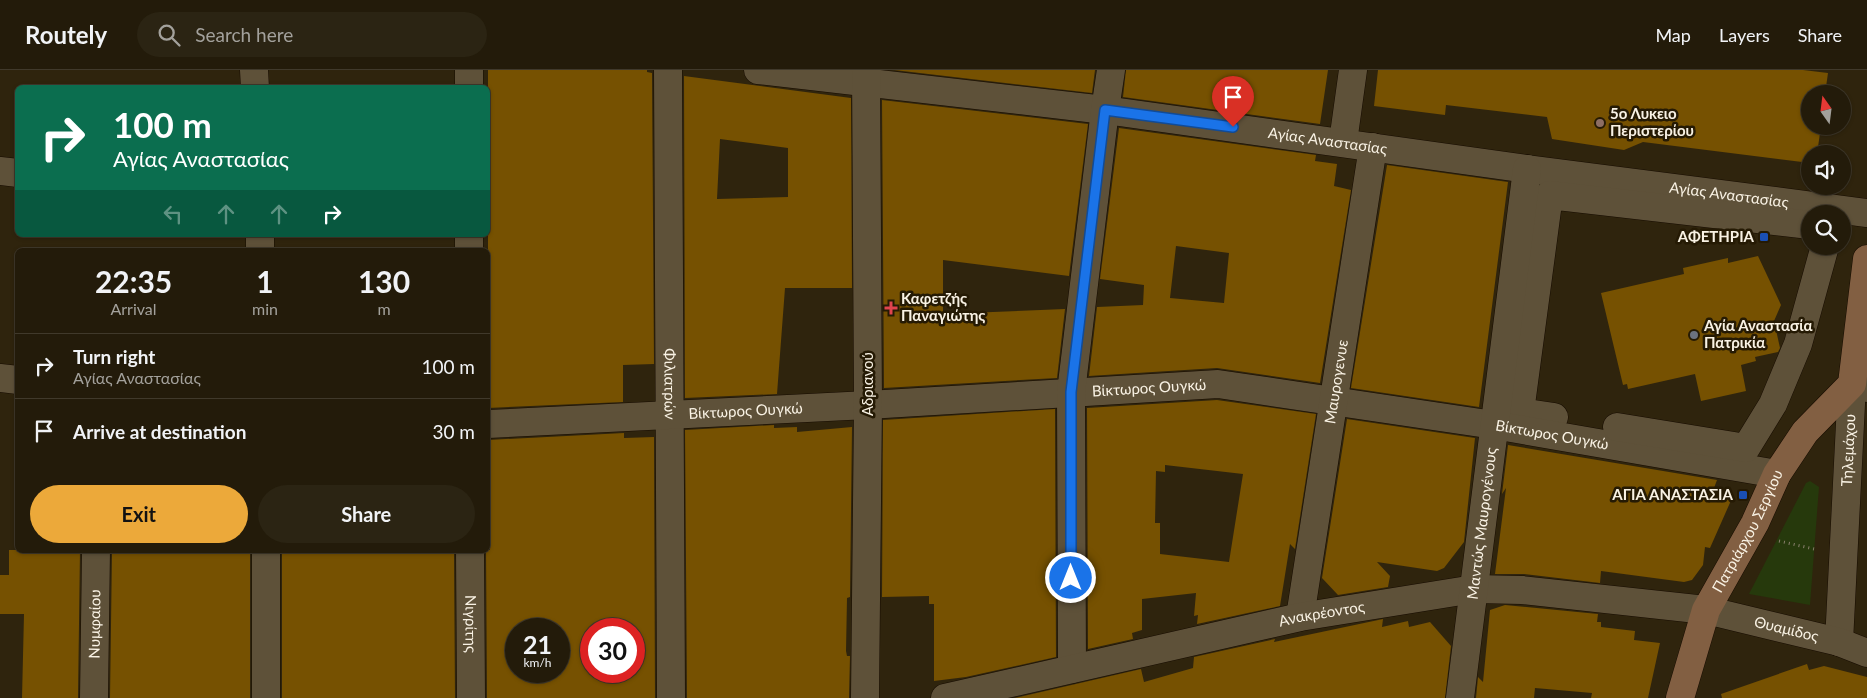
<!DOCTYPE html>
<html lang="en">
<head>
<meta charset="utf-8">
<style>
	body { margin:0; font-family:Lato,sans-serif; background:#2b2413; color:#f1f3f6; height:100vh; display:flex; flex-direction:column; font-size:19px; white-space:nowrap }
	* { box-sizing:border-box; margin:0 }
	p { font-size:16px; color:#a3a19c }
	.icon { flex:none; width:28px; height:28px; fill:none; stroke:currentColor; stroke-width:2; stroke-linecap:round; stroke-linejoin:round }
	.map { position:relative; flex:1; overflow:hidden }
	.details { position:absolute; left:15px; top:178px; width:475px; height:305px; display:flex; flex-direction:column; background:#231b0a; border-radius:8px; box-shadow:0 1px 4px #0004,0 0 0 1px #40392b }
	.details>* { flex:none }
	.guide { position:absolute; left:15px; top:15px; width:475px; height:152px; border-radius:8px; box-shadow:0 1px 4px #0004,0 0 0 1px #40392b; background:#0b6e4f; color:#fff; overflow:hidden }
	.needle { width:32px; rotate:346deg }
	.buttons { position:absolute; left:1801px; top:15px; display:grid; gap:10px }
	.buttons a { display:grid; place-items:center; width:50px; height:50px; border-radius:50%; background:#231b0a; box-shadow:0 1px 4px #0004,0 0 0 1px #40392b; font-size:25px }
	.speed { position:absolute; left:505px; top:548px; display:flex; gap:10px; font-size:25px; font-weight:700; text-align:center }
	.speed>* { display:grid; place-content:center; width:65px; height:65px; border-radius:50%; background:#231b0a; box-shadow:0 1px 4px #0004,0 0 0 1px #40392b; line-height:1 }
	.speed small { font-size:12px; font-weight:400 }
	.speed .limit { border:8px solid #d22; background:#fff; color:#111 }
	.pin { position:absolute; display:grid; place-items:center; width:42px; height:42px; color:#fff; margin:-51px -21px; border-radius:50% 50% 50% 0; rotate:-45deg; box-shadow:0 0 5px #0007 }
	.pin .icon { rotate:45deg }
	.me { position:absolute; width:55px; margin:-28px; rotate:0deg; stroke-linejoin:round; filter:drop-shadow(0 0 4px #0008) }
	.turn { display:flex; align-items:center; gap:18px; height:105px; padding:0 15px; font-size:22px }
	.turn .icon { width:65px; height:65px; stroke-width:2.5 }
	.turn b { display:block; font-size:35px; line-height:42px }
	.lanes { display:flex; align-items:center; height:48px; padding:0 15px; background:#0003; justify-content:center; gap:25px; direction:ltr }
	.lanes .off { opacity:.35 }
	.eta { display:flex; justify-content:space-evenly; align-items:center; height:85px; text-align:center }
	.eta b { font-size:30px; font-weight:700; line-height:35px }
	.action { display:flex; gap:10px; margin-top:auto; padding:10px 15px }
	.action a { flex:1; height:58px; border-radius:30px; background:#eca93a; color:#111; font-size:20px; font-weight:700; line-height:58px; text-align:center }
	.action a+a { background:#2b2413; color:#f1f3f6 }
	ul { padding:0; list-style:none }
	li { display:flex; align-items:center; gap:15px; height:65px; padding:0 15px; border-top:1px solid #40392b }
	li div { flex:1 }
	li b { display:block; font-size:19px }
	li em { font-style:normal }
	header { display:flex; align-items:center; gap:30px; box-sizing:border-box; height:70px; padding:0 25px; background:#231b0a; border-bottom:1px solid #40392b }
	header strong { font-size:24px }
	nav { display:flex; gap:28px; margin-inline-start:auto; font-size:18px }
	.search { width:350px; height:45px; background:#2b2413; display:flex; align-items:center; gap:12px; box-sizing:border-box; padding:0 18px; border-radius:28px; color:#a3a19c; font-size:19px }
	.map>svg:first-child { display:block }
</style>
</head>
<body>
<header>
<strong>Routely</strong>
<div class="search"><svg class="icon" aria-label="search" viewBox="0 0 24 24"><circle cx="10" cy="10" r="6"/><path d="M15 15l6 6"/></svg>Search here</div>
<nav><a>Map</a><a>Layers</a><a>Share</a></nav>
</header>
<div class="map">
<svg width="1867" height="628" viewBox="0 0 1867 628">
	<rect width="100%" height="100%" fill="#2f240d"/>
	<path fill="#26390c" d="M 1810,411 L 1819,417 L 1810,535 L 1749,524 L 1806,413 Z"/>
	<path fill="#765101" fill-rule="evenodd" d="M 488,0 L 647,0 L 647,2 L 652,3 L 654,294 L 623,295 L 623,332 L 488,338 Z
		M 894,0 L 1095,0 L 1092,23 Z
		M 1126,0 L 1328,0 L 1320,54 L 1123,27 Z
		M 1378,0 L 1803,0 L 1828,3 L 1825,24 L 1810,24 L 1810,56 L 1821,56 L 1817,84 L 1810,84 L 1810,93 L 1643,72 L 1624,80 L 1552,69 L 1547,47 L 1446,35 L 1445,45 L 1374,36 Z
		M 684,6 L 851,28 L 852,218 L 785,218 L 777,324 L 685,328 ZM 720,69 L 788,78 L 788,127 L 717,129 Z
		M 882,30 L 1088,54 L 1069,206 L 943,190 L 943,244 L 1065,239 L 1057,308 L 884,318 Z
		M 1119,58 L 1316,85 L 1315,91 L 1337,94 L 1334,116 L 1351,120 L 1320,313 L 1217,298 L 1089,306 L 1097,237 L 1143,235 L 1144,215 L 1100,209 ZM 1176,176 L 1229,183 L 1224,233 L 1170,228 Z
		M 1387,95 L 1508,112 L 1479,337 L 1351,318 Z
		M 1758,186 L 1781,235 L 1774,251 L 1780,278 L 1778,282 L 1755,287 L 1756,291 L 1741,295 L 1746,321 L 1701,331 L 1695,304 L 1628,319 L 1627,314 L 1623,315 L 1601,223 L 1684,204 L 1683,198 L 1728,188 L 1728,193 Z
		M 1217,330 L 1316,344 L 1295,479 L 1290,474 L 1280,536 L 1197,554 L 1198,545 L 1194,546 L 1196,523 L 1142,529 L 1142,560 L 1132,563 L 1133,569 L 1088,579 L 1087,338 ZM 1165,395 L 1243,404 L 1229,492 L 1160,484 L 1160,453 L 1155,453 L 1156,401 L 1165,402 Z
		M 1055,339 L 1056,587 L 966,607 L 934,611 L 934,534 L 929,534 L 929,526 L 882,527 L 883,350 Z
		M 1347,349 L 1475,368 L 1464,472 L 1444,498 L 1437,501 L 1377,492 L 1390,506 L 1388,517 L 1338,525 L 1322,508 Z
		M 774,355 L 774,358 L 797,357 L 797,362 L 852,357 L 850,527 L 847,528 L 846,581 L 847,586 L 850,586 L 849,628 L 687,628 L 685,360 Z
		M 624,363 L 624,368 L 654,367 L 655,628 L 487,628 L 486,480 L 490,480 L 488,370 ZM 516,559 L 559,559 L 559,601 L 516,601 ZM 591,559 L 634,559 L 634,601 L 591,601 Z
		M 1508,375 L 1717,410 L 1714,418 L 1733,426 L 1710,478 L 1705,477 L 1703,495 L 1692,510 L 1684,512 L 1601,501 L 1600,513 L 1524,504 L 1495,504 L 1506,418 L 1502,424 Z
		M 9,480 L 80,480 L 78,628 L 22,628 L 24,544 L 0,544 L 0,505 L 9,505 Z
		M 112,480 L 250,480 L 250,628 L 110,628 Z
		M 282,480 L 454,480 L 455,628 L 282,628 Z
		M 1505,535 L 1598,544 L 1597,552 L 1601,552 L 1601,557 L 1635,561 L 1634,570 L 1660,573 L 1648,628 L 1591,628 L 1592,623 L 1535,618 L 1534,628 L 1476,628 L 1478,607 L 1483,612 L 1490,540 Z
		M 1383,549 L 1382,557 L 1408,551 L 1409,557 L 1430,552 L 1451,576 L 1445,628 L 1015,628 L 1141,599 L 1144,612 L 1193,598 L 1194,587 L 1275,569 L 1274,572 Z
		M 1807,594 L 1809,600 L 1824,596 L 1867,607 L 1867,628 L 1722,628 L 1721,624 Z"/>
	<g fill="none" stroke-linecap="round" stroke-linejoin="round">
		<defs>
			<g id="street">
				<path d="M 254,0 L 255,18"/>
				<path d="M 469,0 L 469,18"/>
				<path id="s1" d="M 668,0 L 671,628"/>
				<path id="s2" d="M 758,0 L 1105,40 L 1527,99 L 1867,143"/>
				<path d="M 1343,72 L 1353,0"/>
				<path d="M 0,101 L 18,103"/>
				<path d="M 260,165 L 260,180"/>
				<path d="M 469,165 L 469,180"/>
				<path d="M 0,308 L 18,310"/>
				<path d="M 1554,347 L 1520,342 L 1549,125 L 1810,155"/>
				<path id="s3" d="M 488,354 L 868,335 L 1218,314 L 1494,355 L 1777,404"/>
				<path d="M 1617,357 L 1746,378 L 1773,334 L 1798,274 L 1825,176"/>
				<path d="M 266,480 L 266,628"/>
				<path id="s4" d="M 470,480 L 471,628"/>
				<path id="s5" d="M 1300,547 L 1373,77"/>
				<path id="s6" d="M 1839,572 L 1852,314 L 1867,318"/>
				<path d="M 1072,599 L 1071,322 L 1105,40 L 1111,0"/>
				<path id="s7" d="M 94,628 L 96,480"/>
				<path d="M 865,628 L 868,335 L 866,0"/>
				<path id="s8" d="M 945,628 L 1300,547 L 1474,519 L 1522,520 L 1706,540 L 1839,572 L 1867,583"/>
				<path id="s9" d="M 1460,628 L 1527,99"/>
			</g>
			<g id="secondary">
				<path id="s10" d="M 1680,628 L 1706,540 L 1755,453 L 1777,404 L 1805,362 L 1852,314 L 1867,189"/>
			</g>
		</defs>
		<use href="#street" stroke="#170c00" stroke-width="29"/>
		<use href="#secondary" stroke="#170c00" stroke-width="29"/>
		<path stroke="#8a816e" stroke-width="3" stroke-dasharray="1 4" stroke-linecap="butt" d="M 1779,471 L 1814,479"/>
		<use href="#street" stroke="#5e5139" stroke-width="28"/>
		<use href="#secondary" stroke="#825f42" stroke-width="28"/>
	</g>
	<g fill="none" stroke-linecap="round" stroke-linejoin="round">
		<defs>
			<path id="route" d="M 1071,508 L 1071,322 L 1105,40 L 1233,57"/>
		</defs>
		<use href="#route" stroke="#114b97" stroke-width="12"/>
		<use href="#route" stroke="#1a73e8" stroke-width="9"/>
	</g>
	<circle fill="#8d6e63" stroke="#251a04" stroke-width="2" cx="1600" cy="53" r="5"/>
	<g fill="#1a4fb4" stroke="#251a04" stroke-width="2">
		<rect x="1759" y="162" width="10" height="10" rx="2.5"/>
		<rect x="1738" y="420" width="10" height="10" rx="2.5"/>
	</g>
	<path fill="#e0444e" stroke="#251a04" stroke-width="2" d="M888.5 230.5h5v5h5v5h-5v5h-5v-5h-5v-5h5z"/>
	<circle fill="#6b7280" stroke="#251a04" stroke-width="2" cx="1694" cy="265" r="5"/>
	<g text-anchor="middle" stroke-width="5" stroke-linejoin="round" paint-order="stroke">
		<g font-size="15" font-weight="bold" fill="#f9f2e4" stroke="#251a04" text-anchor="start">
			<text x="1610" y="49">5ο Λυκειο<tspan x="1610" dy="17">Περιστερίου</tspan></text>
			<text x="1754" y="172" text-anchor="end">ΑΦΕΤΗΡΙΑ</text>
			<text x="901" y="234">Καφετζής<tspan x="901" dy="17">Παναγιώτης</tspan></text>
			<text x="1704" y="261">Αγία Αναστασία<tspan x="1704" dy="17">Πατρικία</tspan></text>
			<text x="1733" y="430" text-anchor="end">ΑΓΙΑ ΑΝΑΣΤΑΣΙΑ</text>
		</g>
		<g font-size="15" fill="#f9f2e4" stroke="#251a04">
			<text dy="5" stroke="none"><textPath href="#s2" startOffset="574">Αγίας Αναστασίας</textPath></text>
			<text dy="5" stroke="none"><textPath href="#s2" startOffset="979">Αγίας Αναστασίας</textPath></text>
			<text dy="5" stroke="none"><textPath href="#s5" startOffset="238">Μαυρογενυε</textPath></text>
			<text dy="5" stroke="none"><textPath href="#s1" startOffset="314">Φιλιατρών</textPath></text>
			<text transform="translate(868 314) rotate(-90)" y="5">Αδριανού</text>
			<text dy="5" stroke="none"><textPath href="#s3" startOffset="662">Βίκτωρος Ουγκώ</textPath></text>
			<text dy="5" stroke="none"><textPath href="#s3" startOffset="258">Βίκτωρος Ουγκώ</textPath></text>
			<text dy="5" stroke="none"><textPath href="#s3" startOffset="1069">Βίκτωρος Ουγκώ</textPath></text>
			<text dy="5" stroke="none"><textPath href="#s6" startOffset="192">Τηλεμάχου</textPath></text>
			<text dy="5" stroke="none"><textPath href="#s9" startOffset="176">Μαντώς Μαυρογένους</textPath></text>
			<text dy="5" stroke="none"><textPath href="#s10" startOffset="181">Πατριάρχου Σεργίου</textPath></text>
			<text dy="5" stroke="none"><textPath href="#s8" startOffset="386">Ανακρέοντος</textPath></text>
			<text dy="5" stroke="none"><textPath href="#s7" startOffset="74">Νυμφαίου</textPath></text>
			<text dy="5" stroke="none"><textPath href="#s4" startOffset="74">Νιγρίτης</textPath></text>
			<text dy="5" stroke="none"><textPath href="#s8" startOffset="856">Θυαμίδος</textPath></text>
		</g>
	</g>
</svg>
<div class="buttons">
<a><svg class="needle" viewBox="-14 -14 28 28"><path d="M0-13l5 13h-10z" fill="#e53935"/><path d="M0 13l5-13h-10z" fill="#a3a19c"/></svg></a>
<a><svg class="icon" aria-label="sound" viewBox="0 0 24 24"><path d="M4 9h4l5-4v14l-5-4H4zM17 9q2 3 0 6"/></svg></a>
<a><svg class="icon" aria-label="search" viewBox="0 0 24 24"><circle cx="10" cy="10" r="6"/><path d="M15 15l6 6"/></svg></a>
</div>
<div class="speed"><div>21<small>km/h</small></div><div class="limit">30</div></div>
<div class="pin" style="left:1233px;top:57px;background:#d93025"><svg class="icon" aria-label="arrive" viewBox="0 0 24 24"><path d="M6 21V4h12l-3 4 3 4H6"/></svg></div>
<svg class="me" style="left:1071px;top:508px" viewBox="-20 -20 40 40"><circle r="17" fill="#1a73e8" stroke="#fff" stroke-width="3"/><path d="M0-11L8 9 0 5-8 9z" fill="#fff"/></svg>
<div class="guide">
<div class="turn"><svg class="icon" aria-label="right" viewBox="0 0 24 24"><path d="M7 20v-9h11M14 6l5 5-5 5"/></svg><div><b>100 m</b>Αγίας Αναστασίας</div></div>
<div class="lanes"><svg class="icon off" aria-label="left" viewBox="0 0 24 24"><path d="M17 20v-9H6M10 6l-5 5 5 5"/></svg><svg class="icon off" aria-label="ahead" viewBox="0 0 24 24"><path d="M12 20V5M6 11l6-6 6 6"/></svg><svg class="icon off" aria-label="ahead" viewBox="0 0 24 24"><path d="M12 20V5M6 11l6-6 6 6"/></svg><svg class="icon" aria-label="right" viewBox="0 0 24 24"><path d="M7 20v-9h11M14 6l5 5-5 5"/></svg></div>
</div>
<section class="details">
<div class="eta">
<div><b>22:35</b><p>Arrival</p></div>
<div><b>1</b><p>min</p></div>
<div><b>130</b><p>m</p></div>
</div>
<ul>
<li><svg class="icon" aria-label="right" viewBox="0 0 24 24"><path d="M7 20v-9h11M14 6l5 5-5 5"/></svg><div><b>Turn right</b><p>Αγίας Αναστασίας</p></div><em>100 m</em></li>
<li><svg class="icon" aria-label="arrive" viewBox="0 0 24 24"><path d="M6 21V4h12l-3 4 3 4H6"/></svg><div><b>Arrive at destination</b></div><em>30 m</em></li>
</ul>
<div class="action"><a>Exit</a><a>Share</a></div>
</section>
</div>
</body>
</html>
